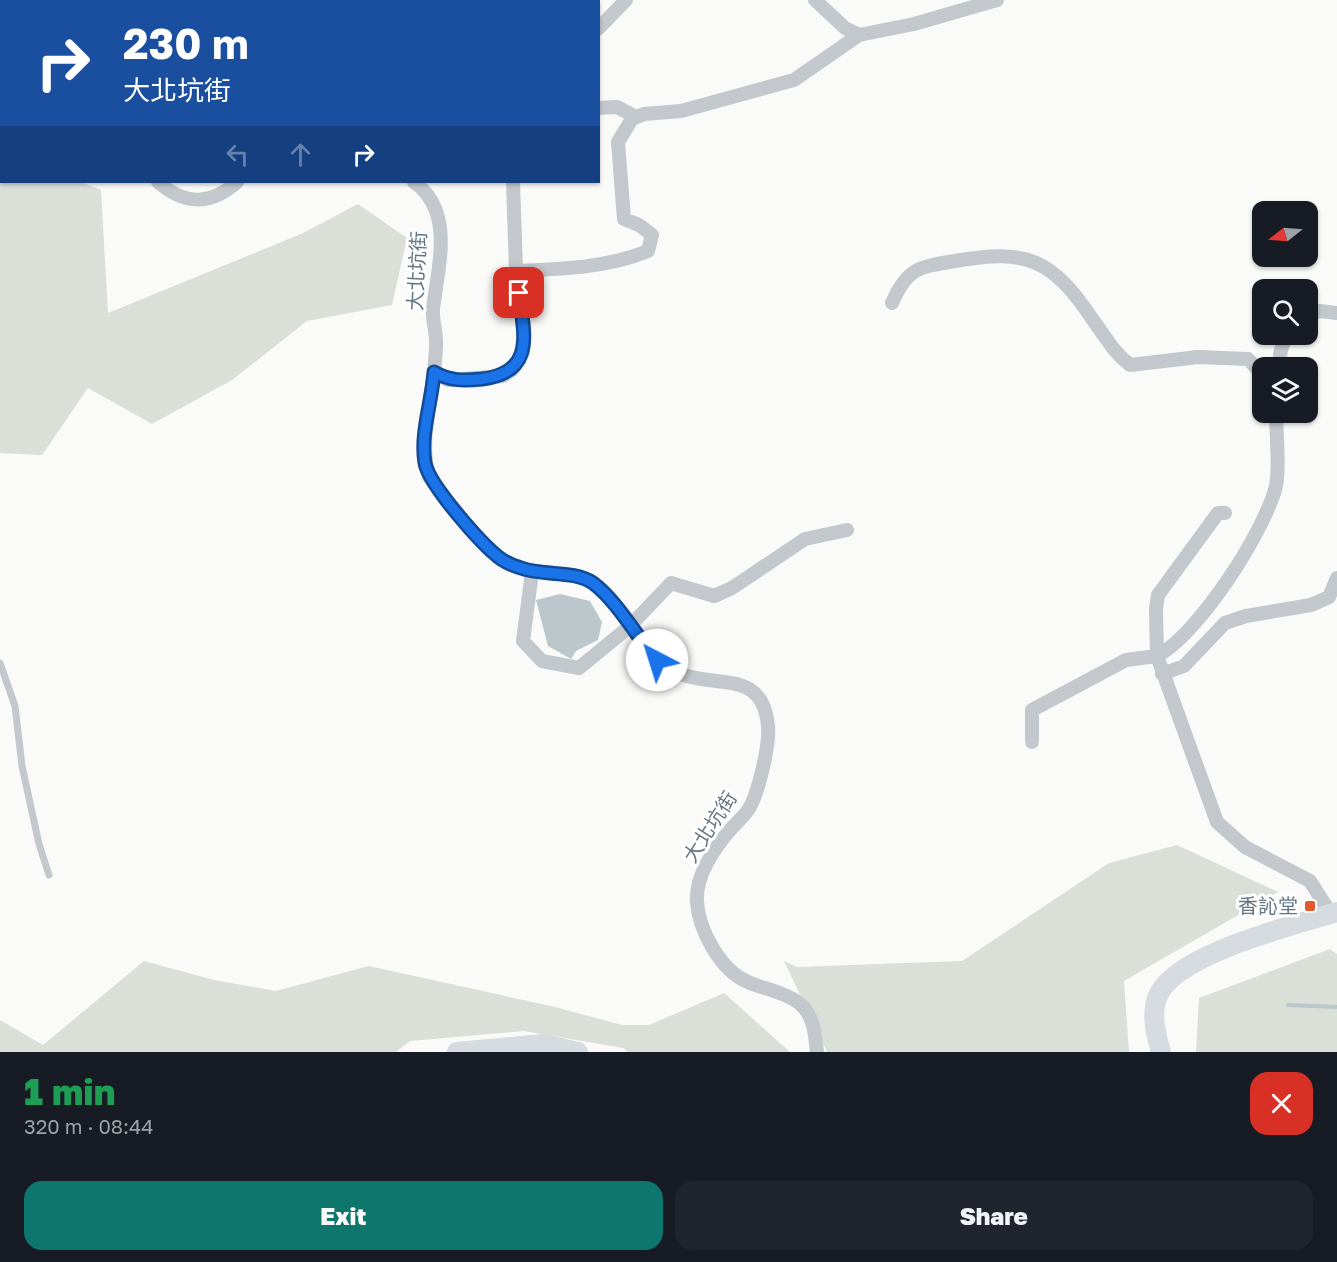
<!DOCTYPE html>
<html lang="en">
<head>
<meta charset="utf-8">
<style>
	body { margin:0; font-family:"Golos Text","Noto Sans TC",sans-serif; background:#20242c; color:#f1f3f6; height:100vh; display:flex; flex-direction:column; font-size:22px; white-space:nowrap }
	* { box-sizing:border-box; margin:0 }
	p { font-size:20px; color:#9ea1a6 }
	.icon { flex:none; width:33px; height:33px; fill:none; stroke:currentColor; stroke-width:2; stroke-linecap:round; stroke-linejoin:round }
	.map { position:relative; height:1052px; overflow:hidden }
	.panel { display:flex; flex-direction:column; background:#171b24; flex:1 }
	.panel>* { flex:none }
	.hud { position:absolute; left:0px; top:0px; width:600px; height:183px; box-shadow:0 2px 4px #0004; background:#1a4fa0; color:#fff; overflow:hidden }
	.needle { width:39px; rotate:253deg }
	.fabs { position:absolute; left:1252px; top:201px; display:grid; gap:12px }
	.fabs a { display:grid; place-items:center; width:66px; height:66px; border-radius:12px; background:#171b24; box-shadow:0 2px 4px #0004; font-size:30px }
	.pin { position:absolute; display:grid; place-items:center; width:51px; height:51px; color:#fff; margin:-26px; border-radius:12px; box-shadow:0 3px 9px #0006 }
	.me { position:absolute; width:66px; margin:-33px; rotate:320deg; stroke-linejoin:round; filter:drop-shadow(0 0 4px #0008) }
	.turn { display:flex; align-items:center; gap:21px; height:126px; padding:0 24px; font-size:27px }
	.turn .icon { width:78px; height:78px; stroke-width:2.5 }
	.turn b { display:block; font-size:42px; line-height:51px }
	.lanes { display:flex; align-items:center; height:57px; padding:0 24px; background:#0003; justify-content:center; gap:30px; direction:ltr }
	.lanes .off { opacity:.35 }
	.round { display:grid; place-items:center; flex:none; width:63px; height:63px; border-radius:18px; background:#20242c }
	.overview { display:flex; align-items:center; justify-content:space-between; height:102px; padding:0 24px }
	h1 { font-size:36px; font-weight:800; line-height:45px; color:#1e9e55 }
	.action { display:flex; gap:12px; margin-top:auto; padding:12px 24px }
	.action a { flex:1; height:69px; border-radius:18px; background:#0f766e; color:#fff; font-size:24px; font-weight:800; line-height:69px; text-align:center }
	.action a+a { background:#20242c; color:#f1f3f6 }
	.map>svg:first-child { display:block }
</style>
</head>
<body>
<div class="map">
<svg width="1337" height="1052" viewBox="0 0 1337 1052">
	<rect width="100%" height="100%" fill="#fafaf8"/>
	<path fill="#dadfd7" d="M 0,149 L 2,182 L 81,182 L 101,190 L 108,313 L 301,234 L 358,204 L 407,238 L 392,305 L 307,321 L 232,380 L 152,424 L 88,388 L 42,455 L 0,453 Z
		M 1177,845 L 1278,892 L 1124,981 L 1129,1052 L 827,1052 L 784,961 L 797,967 L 962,961 L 1109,863 Z
		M 1330,949 L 1337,954 L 1337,1052 L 1196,1052 L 1199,998 Z
		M 144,961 L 214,980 L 276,991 L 369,966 L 555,1007 L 622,1025 L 649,1025 L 724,993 L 790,1052 L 628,1052 L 623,1048 L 524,1031 L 410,1041 L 396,1052 L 0,1052 L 0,1020 L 43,1045 Z"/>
	<path fill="#bbc7cb" d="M 560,594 L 590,601 L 602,622 L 598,640 L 576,651 L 571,659 L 548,646 L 536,600 Z"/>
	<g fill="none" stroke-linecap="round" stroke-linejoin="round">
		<path stroke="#bbc7cb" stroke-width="4" d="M 152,2 L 154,0
			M 0,14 L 2,15
			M 1288,1005 L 1337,1007"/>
		<path stroke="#bbbfc2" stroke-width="2" stroke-dasharray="3 3" stroke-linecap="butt" d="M 423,0 L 424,2
			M 549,2 L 552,0"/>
		<path stroke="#c3c8cc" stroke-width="7" d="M 0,663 L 15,706 L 22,766 L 39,844 L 49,875"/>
		<path stroke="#c3c8cc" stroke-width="14" d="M 815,0 L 845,28 L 859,35 L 914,24 L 997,0
			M 598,29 L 626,0
			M 0,101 L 2,101
			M 598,108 L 617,107 L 636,117
			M 158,182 C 186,206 211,205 237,182
			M 414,182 C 455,211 438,266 433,309 C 432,319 436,330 436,341 C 437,386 417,432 429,477 C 446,499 478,542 500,558 C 529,580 567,567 592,582 C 625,603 637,656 678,673 C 715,689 763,668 768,726 C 770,744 759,789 751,805 C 747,814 737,822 731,829 C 715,847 695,876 697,902 C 699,931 721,971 748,982 C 766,990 792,993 805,1009 C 815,1022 815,1037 817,1052
			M 516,271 C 561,269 606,268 648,251 L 652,235 L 639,225 L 624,219 L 618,142 L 632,119 L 644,114 L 681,111 L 794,80 L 859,35
			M 892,303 C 907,268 919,267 955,261 C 1027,248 1052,259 1093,320 C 1105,336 1114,353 1130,365 L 1198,357 L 1248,359 L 1263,375
			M 1308,314 L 1320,311 L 1337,313
			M 1278,368 L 1281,350 L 1287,334
			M 434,372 L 448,380 L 503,376 L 512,370 L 520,357 L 524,337 L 516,271 L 513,182
			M 1225,513 L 1218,513 L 1158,595 L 1156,609 L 1157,656 C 1198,635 1265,531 1276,486 C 1280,466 1276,434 1276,412
			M 532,572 L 523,641 L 542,661 L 579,668 L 629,627 L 671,583 L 714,596 L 732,588 L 805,539 L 847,530
			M 1162,674 L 1184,666 L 1225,623 L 1246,616 L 1311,605 L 1329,597 L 1337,578
			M 1032,742 L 1032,710 L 1126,660 L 1157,656 L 1217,822 L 1245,847 L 1310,881 L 1331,914"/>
		<path stroke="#d6dbdf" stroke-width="20" d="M 457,1052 L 543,1044 L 578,1052
			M 1161,1052 C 1156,1035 1151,1015 1157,998 C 1172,954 1296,925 1337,912"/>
	</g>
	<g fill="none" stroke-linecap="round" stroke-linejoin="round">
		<defs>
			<path id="route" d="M 519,293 C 524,334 536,372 482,379 C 463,381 450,381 434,372 C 432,401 420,434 425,463 C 429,485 482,545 501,559 C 507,563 514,566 521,568 C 542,576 574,570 593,583 C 618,602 636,636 657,660"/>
		</defs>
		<use href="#route" stroke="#114b97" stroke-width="15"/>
		<use href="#route" stroke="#1a73e8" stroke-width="10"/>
	</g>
	<rect fill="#e4572e" stroke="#fff" stroke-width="2" x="1304" y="900" width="12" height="12" rx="3"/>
	<g text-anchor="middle" stroke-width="6" stroke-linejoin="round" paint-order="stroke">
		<g font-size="20" fill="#657683" stroke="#fff">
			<text transform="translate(417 271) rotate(-87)" y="7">大北坑街</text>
			<text transform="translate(710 827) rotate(-57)" y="7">大北坑街</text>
		</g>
		<g font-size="20" fill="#657683" stroke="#fff" text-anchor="end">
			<text x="1298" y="913">香訫堂</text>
		</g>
	</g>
</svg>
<div class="fabs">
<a><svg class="needle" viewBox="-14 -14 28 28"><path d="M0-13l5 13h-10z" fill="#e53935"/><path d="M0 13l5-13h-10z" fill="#9ea1a6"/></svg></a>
<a><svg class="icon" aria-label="search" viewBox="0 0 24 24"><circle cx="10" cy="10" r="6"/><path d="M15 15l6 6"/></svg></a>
<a><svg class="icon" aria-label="layers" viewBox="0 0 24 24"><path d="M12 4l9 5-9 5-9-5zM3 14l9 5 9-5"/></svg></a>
</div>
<div class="pin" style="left:519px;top:293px;background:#d93025"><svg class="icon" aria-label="arrive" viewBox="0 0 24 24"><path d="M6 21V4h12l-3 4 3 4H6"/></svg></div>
<svg class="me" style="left:657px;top:660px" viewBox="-20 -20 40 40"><circle r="19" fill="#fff"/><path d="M0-13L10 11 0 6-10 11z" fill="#1a73e8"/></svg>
<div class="hud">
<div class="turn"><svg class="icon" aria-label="right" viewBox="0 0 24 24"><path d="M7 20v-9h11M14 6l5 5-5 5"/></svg><div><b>230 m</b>大北坑街</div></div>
<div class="lanes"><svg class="icon off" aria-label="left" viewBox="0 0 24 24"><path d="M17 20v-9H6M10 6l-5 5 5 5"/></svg><svg class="icon off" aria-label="ahead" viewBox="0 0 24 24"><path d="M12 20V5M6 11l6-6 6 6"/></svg><svg class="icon" aria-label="right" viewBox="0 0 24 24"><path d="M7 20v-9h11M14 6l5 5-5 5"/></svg></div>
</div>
</div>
<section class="panel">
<div class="overview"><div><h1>1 min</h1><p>320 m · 08:44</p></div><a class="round" style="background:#d93025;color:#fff"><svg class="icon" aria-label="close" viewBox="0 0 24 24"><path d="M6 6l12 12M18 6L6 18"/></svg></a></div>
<div class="action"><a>Exit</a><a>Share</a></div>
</section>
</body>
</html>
